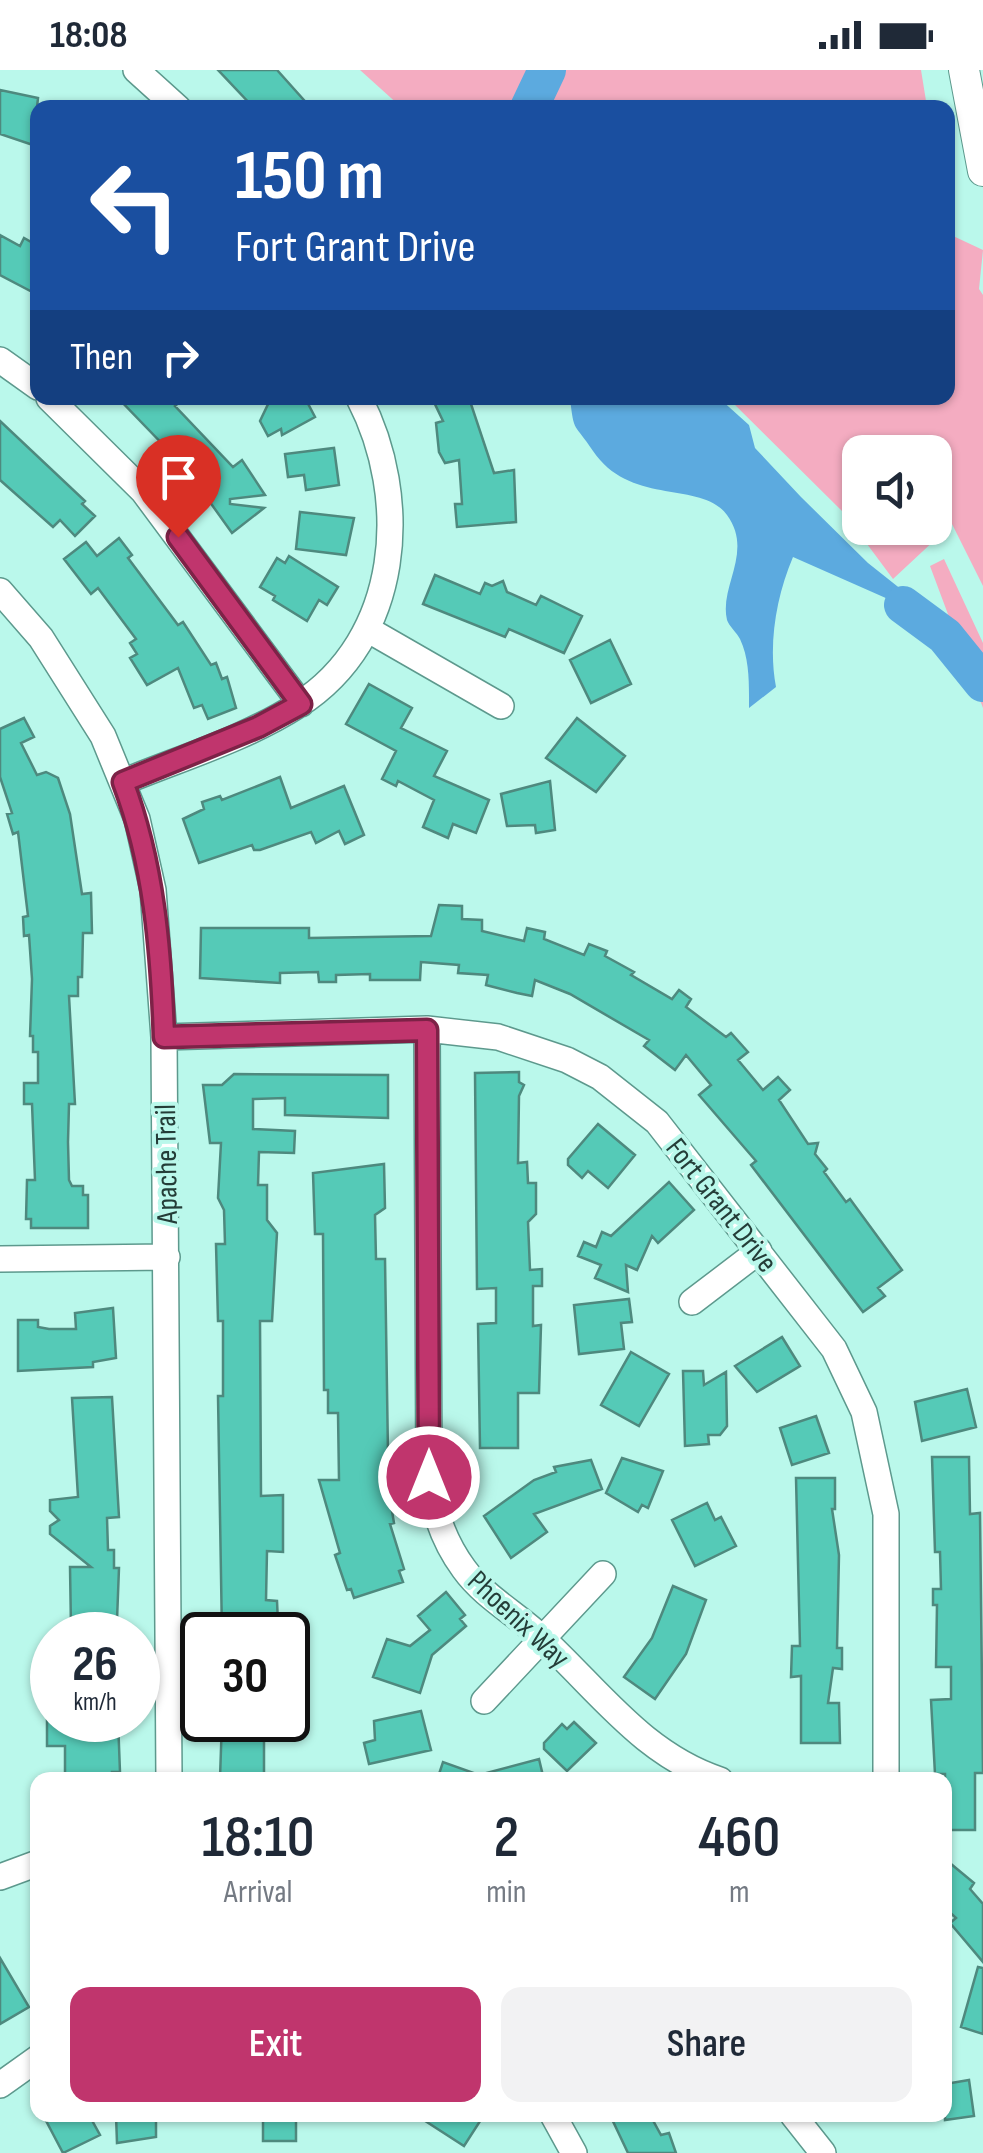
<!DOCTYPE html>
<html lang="en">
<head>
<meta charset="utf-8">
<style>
	body { margin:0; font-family:"Sofia Sans Condensed",sans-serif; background:#f2f2f3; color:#1f2937; height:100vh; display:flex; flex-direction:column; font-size:38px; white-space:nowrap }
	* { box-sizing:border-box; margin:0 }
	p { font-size:32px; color:#747a83 }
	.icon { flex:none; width:55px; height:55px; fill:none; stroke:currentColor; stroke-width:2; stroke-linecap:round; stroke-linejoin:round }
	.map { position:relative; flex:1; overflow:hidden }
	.side { position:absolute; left:30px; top:1702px; width:922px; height:350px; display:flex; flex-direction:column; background:#fff; border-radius:20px; box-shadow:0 2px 8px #0004 }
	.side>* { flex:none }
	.guide { position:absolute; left:30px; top:30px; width:925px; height:305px; border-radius:20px; box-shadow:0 2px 8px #0004; background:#1a4fa0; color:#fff; overflow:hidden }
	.fabs { position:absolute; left:842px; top:365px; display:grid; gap:20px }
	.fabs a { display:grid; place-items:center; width:110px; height:110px; border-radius:20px; background:#fff; box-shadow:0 2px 8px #0004; font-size:50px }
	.speed { position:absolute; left:30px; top:1542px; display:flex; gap:20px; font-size:50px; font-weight:700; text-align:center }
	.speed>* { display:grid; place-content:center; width:130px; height:130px; border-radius:50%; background:#fff; box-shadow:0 2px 8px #0004; line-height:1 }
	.speed small { font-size:25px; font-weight:400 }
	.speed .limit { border:5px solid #111; border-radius:15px; background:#fff; color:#111 }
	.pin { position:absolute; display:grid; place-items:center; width:85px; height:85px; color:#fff; margin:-102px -42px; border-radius:50% 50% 50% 0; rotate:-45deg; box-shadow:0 0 10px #0007 }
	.pin .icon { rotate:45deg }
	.me { position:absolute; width:110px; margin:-55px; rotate:0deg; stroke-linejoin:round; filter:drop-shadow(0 0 8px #0008) }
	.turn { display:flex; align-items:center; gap:35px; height:210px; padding:0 40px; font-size:45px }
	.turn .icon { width:130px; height:130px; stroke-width:2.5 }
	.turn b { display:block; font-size:70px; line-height:85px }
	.then { display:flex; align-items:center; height:95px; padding:0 40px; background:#0003; gap:20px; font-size:38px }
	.eta { display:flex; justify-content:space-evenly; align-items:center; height:170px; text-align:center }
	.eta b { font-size:60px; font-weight:600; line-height:70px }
	.action { display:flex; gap:20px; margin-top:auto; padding:20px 40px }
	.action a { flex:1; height:115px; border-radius:20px; background:#c0356d; color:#fff; font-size:40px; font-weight:600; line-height:115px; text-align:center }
	.action a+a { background:#f2f2f3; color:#1f2937 }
	.status { display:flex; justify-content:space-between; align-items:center; height:70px; padding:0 50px; background:#fff; direction:ltr }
	.status svg { height:28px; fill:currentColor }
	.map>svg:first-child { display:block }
</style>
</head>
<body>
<div class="status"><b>18:08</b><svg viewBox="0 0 49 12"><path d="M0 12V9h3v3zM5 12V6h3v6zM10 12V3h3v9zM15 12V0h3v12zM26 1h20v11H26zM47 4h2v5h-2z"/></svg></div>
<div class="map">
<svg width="983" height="2083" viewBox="0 0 983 2083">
	<rect width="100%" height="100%" fill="#baf8eb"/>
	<path fill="#f4acc1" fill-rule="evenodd" d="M 360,0 L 921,0 L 927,37 L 401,37 Z
		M 951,165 L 983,180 L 979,219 L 983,225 L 983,516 L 952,454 L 893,509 L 844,443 L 728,328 L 948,328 ZM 860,382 L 935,382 L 935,458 L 860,458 Z
		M 944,489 L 983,573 L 983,638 L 930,496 Z"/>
	<path fill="#5caadf" d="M 570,328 L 719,328 L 749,355 L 755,378 L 801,427 L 868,493 L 936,547 L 945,566 L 914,551 L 888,529 L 793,487 C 776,527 768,575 776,617 L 749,638 C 749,615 750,590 740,569 C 737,563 729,556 727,550 C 719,516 754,482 727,445 C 702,410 631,437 593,381 C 574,352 574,364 570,328 Z"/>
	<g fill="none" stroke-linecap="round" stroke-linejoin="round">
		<path stroke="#5caadf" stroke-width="38" d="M 529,38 L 547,0
			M 903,535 L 945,566 L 983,613"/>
	</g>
	<path fill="#55cab7" stroke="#4e897e" stroke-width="2.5" d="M 218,0 L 277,0 L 311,38 L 254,38 Z
		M 0,20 L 38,28 L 33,75 L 0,64 Z
		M 0,165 L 20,176 L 24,168 L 38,176 L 38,225 L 0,205 Z
		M 118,328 L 184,328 L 175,336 L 233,397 L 242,390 L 265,425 L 230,429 L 230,434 L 264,438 L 232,463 L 202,421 L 219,408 L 195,383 L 185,393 L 175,387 Z
		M 271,328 L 305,328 L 315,347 L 282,365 L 281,359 L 268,366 L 260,351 Z
		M 432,328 L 469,328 L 494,403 L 514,400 L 516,452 L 457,457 L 455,434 L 462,434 L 459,390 L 445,393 L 439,382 L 436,353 L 443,351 Z
		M 0,351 L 85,431 L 82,434 L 95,446 L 75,466 L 60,450 L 53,457 L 0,410 Z
		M 334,378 L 339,415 L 306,420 L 304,405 L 288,407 L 285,384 Z
		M 300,442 L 354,448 L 346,485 L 296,479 Z
		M 119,468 L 132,485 L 128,488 L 178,555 L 183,552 L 211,595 L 216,593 L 222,609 L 227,607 L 236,638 L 208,649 L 202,635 L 194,638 L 178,598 L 147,615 L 130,588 L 137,584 L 130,573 L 136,569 L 98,518 L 91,524 L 64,489 L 86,472 L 97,486 Z
		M 289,486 L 338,517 L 327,535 L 319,530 L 307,551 L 273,530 L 275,526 L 260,517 L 277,488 L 285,493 Z
		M 435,505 L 480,524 L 485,513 L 492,516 L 503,511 L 507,522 L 536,535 L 541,526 L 582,546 L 564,583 L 509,559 L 505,567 L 423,534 Z
		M 610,570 L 631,614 L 591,633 L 570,590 Z
		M 369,614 L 412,638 L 401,658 L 447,681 L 434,706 L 489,730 L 476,763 L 453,754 L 448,768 L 423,757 L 434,730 L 398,711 L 396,716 L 382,709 L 396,681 L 346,654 Z
		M 24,648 L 34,667 L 21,673 L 37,705 L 46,702 L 58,708 L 70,744 L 82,824 L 91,823 L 92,863 L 83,863 L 82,907 L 78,907 L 78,926 L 69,926 L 75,1034 L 69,1034 L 68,1072 L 69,1110 L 72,1116 L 83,1116 L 83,1125 L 88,1125 L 88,1158 L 31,1158 L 31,1149 L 26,1149 L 27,1110 L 35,1110 L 32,1034 L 24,1034 L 24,1013 L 38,1013 L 38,982 L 33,982 L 33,966 L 30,966 L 32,909 L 29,865 L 24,866 L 23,847 L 28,846 L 18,762 L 13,764 L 7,744 L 12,743 L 0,707 L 0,659 Z
		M 577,648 L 625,686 L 596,722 L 546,688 Z
		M 280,707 L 291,738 L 344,716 L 364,765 L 345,774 L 339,761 L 316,773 L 311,762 L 260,780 L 254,780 L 252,775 L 199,793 L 183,749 L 204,739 L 202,732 L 220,726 L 222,730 Z
		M 550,711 L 555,760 L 536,763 L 535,755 L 507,756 L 501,724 Z
		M 439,835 L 462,836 L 462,849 L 482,850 L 482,861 L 524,871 L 527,858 L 545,862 L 544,869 L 584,885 L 589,874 L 607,881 L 605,886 L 634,902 L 631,905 L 672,929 L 679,920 L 691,929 L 686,937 L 726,967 L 731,963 L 748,982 L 738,990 L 763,1020 L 778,1007 L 790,1020 L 779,1030 L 808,1074 L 818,1073 L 815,1084 L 827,1099 L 824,1102 L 846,1132 L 850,1129 L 902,1200 L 878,1218 L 885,1226 L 863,1242 L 751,1095 L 756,1091 L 699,1025 L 711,1015 L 686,985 L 675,1000 L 644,976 L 649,970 L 570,924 L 535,910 L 532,926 L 517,923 L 486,915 L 488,905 L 458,903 L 459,895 L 421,892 L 420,910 L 370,910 L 370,904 L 336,905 L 336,912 L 319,912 L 318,902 L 280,903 L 280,913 L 200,908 L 201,858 L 309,858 L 309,868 L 431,866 Z
		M 519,1002 L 519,1012 L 524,1015 L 519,1026 L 518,1093 L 527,1092 L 528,1113 L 536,1113 L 536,1144 L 528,1152 L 530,1200 L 542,1199 L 542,1216 L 533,1216 L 533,1256 L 541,1255 L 539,1323 L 518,1323 L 518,1378 L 480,1378 L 478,1254 L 496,1253 L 496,1218 L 477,1219 L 475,1003 Z
		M 234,1004 L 388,1005 L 388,1048 L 285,1045 L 285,1028 L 253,1029 L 253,1059 L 295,1061 L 294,1083 L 259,1082 L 258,1115 L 267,1115 L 267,1150 L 277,1163 L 272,1251 L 260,1251 L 261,1426 L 283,1425 L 283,1482 L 267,1481 L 266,1530 L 277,1531 L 278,1553 L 272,1553 L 272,1565 L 222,1565 L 218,1326 L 223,1326 L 223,1251 L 218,1251 L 216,1174 L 225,1174 L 224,1140 L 218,1128 L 221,1073 L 210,1073 L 203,1015 L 222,1015 Z
		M 598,1054 L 635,1085 L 608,1118 L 588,1101 L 582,1108 L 568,1095 L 568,1089 Z
		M 384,1094 L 385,1138 L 375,1145 L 376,1189 L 385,1189 L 388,1384 L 394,1389 L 385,1398 L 394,1453 L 390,1454 L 404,1499 L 399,1501 L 403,1512 L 354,1528 L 351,1519 L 347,1520 L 335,1485 L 340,1483 L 319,1410 L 339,1410 L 338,1343 L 328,1343 L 328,1320 L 324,1320 L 323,1164 L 315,1164 L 313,1103 Z
		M 669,1112 L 694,1140 L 658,1173 L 652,1166 L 637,1200 L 626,1195 L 628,1222 L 595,1208 L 601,1195 L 578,1186 L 584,1172 L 596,1177 L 602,1162 L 611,1166 Z
		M 629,1229 L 632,1252 L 621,1253 L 624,1279 L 579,1284 L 574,1235 Z
		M 113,1238 L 116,1288 L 93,1292 L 93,1297 L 18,1301 L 18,1250 L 38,1250 L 38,1257 L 49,1259 L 76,1259 L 75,1243 Z
		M 782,1267 L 800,1296 L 757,1322 L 735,1296 Z
		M 631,1282 L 669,1304 L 639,1356 L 601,1335 Z
		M 683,1301 L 703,1301 L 704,1315 L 726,1302 L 727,1356 L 720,1365 L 708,1365 L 709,1374 L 685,1376 Z
		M 967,1319 L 976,1357 L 922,1371 L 915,1332 Z
		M 112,1327 L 119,1447 L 107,1448 L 108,1480 L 114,1480 L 114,1498 L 119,1498 L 117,1550 L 109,1555 L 109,1565 L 83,1565 L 83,1558 L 71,1558 L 70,1497 L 91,1497 L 50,1464 L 50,1456 L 59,1450 L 50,1441 L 50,1430 L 78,1427 L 72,1328 Z
		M 816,1346 L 829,1383 L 792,1395 L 780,1358 Z
		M 932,1387 L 969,1387 L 970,1444 L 980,1443 L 983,1703 L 975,1703 L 975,1760 L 945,1760 L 945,1704 L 935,1704 L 931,1630 L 951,1629 L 951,1597 L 936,1597 L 937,1535 L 933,1535 L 933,1519 L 941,1519 L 940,1482 L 935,1482 Z
		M 622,1388 L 663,1401 L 648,1438 L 642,1435 L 638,1442 L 606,1423 Z
		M 591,1390 L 602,1419 L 534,1444 L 547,1462 L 511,1488 L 484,1446 L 534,1410 L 556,1402 L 554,1397 Z
		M 796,1408 L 835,1408 L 835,1439 L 832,1439 L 839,1485 L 837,1578 L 842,1578 L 842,1599 L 833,1598 L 828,1633 L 839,1633 L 840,1673 L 801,1673 L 801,1606 L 791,1607 L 792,1576 L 800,1576 Z
		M 707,1433 L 715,1450 L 721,1447 L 736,1476 L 695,1496 L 672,1450 Z
		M 673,1516 L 706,1530 L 686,1584 L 655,1629 L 624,1607 L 652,1568 Z
		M 446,1522 L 465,1545 L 460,1549 L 466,1556 L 432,1585 L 420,1623 L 373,1607 L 387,1569 L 410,1576 L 430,1560 L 418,1546 Z
		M 421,1641 L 431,1680 L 369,1694 L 364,1673 L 375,1670 L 374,1651 Z
		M 47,1650 L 118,1650 L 120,1702 L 112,1702 L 112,1710 L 65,1710 L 65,1676 L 47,1676 Z
		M 222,1650 L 272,1650 L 272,1668 L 264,1668 L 264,1707 L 259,1710 L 220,1708 Z
		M 574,1652 L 596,1673 L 567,1701 L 544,1679 L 544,1673 L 562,1654 L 567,1659 Z
		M 539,1689 L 544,1710 L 437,1710 L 443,1692 L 479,1705 Z
		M 945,1789 L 974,1813 L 970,1819 L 983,1834 L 983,1892 L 950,1853 L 956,1848 L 945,1838 Z
		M 0,1888 L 29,1937 L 0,1954 Z
		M 978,1897 L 983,1898 L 983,1964 L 961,1957 Z
		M 969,2010 L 974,2046 L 945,2050 L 945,2014 Z
		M 43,2045 L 89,2045 L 100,2065 L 63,2083 Z
		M 116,2045 L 156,2045 L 156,2067 L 117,2073 Z
		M 416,2045 L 484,2045 L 464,2076 Z
		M 610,2045 L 650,2045 L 661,2065 L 669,2063 L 676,2083 L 628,2083 Z
		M 263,2047 L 296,2047 L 296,2071 L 263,2071 Z"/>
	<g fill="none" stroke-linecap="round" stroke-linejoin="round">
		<defs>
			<path id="minor" d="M 136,0 L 178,38
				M 0,290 L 38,317
				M 49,328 L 143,421 L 301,634
				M 0,521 L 41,568 L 103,666 L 137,749 L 153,820 L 164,967 L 169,1710
				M 367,559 L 501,636
				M 123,712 C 181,688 245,669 298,635 C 402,569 411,428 359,328
				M 427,959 L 429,1407 C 433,1439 444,1472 464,1499 C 485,1528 517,1544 543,1569 C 600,1622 644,1685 720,1710
				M 164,967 L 427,959 L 498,967 L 567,990 L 600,1007 L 657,1052 L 834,1279 L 864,1342 L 886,1444 L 886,1710
				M 0,1189 L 167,1187
				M 692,1232 L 759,1181
				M 484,1631 L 603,1504
				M 0,1807 L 38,1793
				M 0,2015 L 38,1988
				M 553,2045 L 574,2083
				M 793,2045 L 823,2083"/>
			<path id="major" d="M 964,0 L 983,101"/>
		</defs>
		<use href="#minor" stroke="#5d998d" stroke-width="28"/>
		<use href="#major" stroke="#5d998d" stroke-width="32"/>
		<use href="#minor" stroke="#fff" stroke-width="25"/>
		<use href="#major" stroke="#fff" stroke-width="30"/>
	</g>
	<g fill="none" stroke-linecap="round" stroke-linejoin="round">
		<defs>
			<path id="route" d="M 178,467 L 301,634 L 258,657 L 123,712 C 154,794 161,880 164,967 L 427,960 L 429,1407"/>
		</defs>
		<use href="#route" stroke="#7d2247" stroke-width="25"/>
		<use href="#route" stroke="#c0356d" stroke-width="18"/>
	</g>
	<g text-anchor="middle" stroke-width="8" stroke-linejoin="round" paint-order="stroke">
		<g font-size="30" fill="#243d38" stroke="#baf8eb">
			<text transform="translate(166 1094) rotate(-91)" y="10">Apache Trail</text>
			<text transform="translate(722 1135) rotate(52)" y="10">Fort Grant Drive</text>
			<text transform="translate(519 1549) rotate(43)" y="10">Phoenix Way</text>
		</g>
	</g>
</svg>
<div class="fabs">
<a><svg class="icon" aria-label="sound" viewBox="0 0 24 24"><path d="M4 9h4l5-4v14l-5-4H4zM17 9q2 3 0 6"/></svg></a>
</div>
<div class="speed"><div>26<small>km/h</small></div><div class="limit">30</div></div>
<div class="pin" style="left:178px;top:467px;background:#d93025"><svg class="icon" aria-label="arrive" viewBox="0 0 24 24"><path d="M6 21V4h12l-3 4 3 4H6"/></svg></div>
<svg class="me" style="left:429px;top:1407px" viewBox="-20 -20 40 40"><circle r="17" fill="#c0356d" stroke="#fff" stroke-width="3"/><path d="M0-11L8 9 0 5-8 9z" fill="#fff"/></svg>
<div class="guide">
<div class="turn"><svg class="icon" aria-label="left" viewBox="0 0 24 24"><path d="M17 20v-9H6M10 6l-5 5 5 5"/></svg><div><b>150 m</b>Fort Grant Drive</div></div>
<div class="then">Then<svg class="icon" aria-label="right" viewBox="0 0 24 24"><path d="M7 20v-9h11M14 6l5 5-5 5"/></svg></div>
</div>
<section class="side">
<div class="eta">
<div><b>18:10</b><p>Arrival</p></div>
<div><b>2</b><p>min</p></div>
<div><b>460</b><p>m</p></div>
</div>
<div class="action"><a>Exit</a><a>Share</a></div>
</section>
</div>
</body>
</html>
